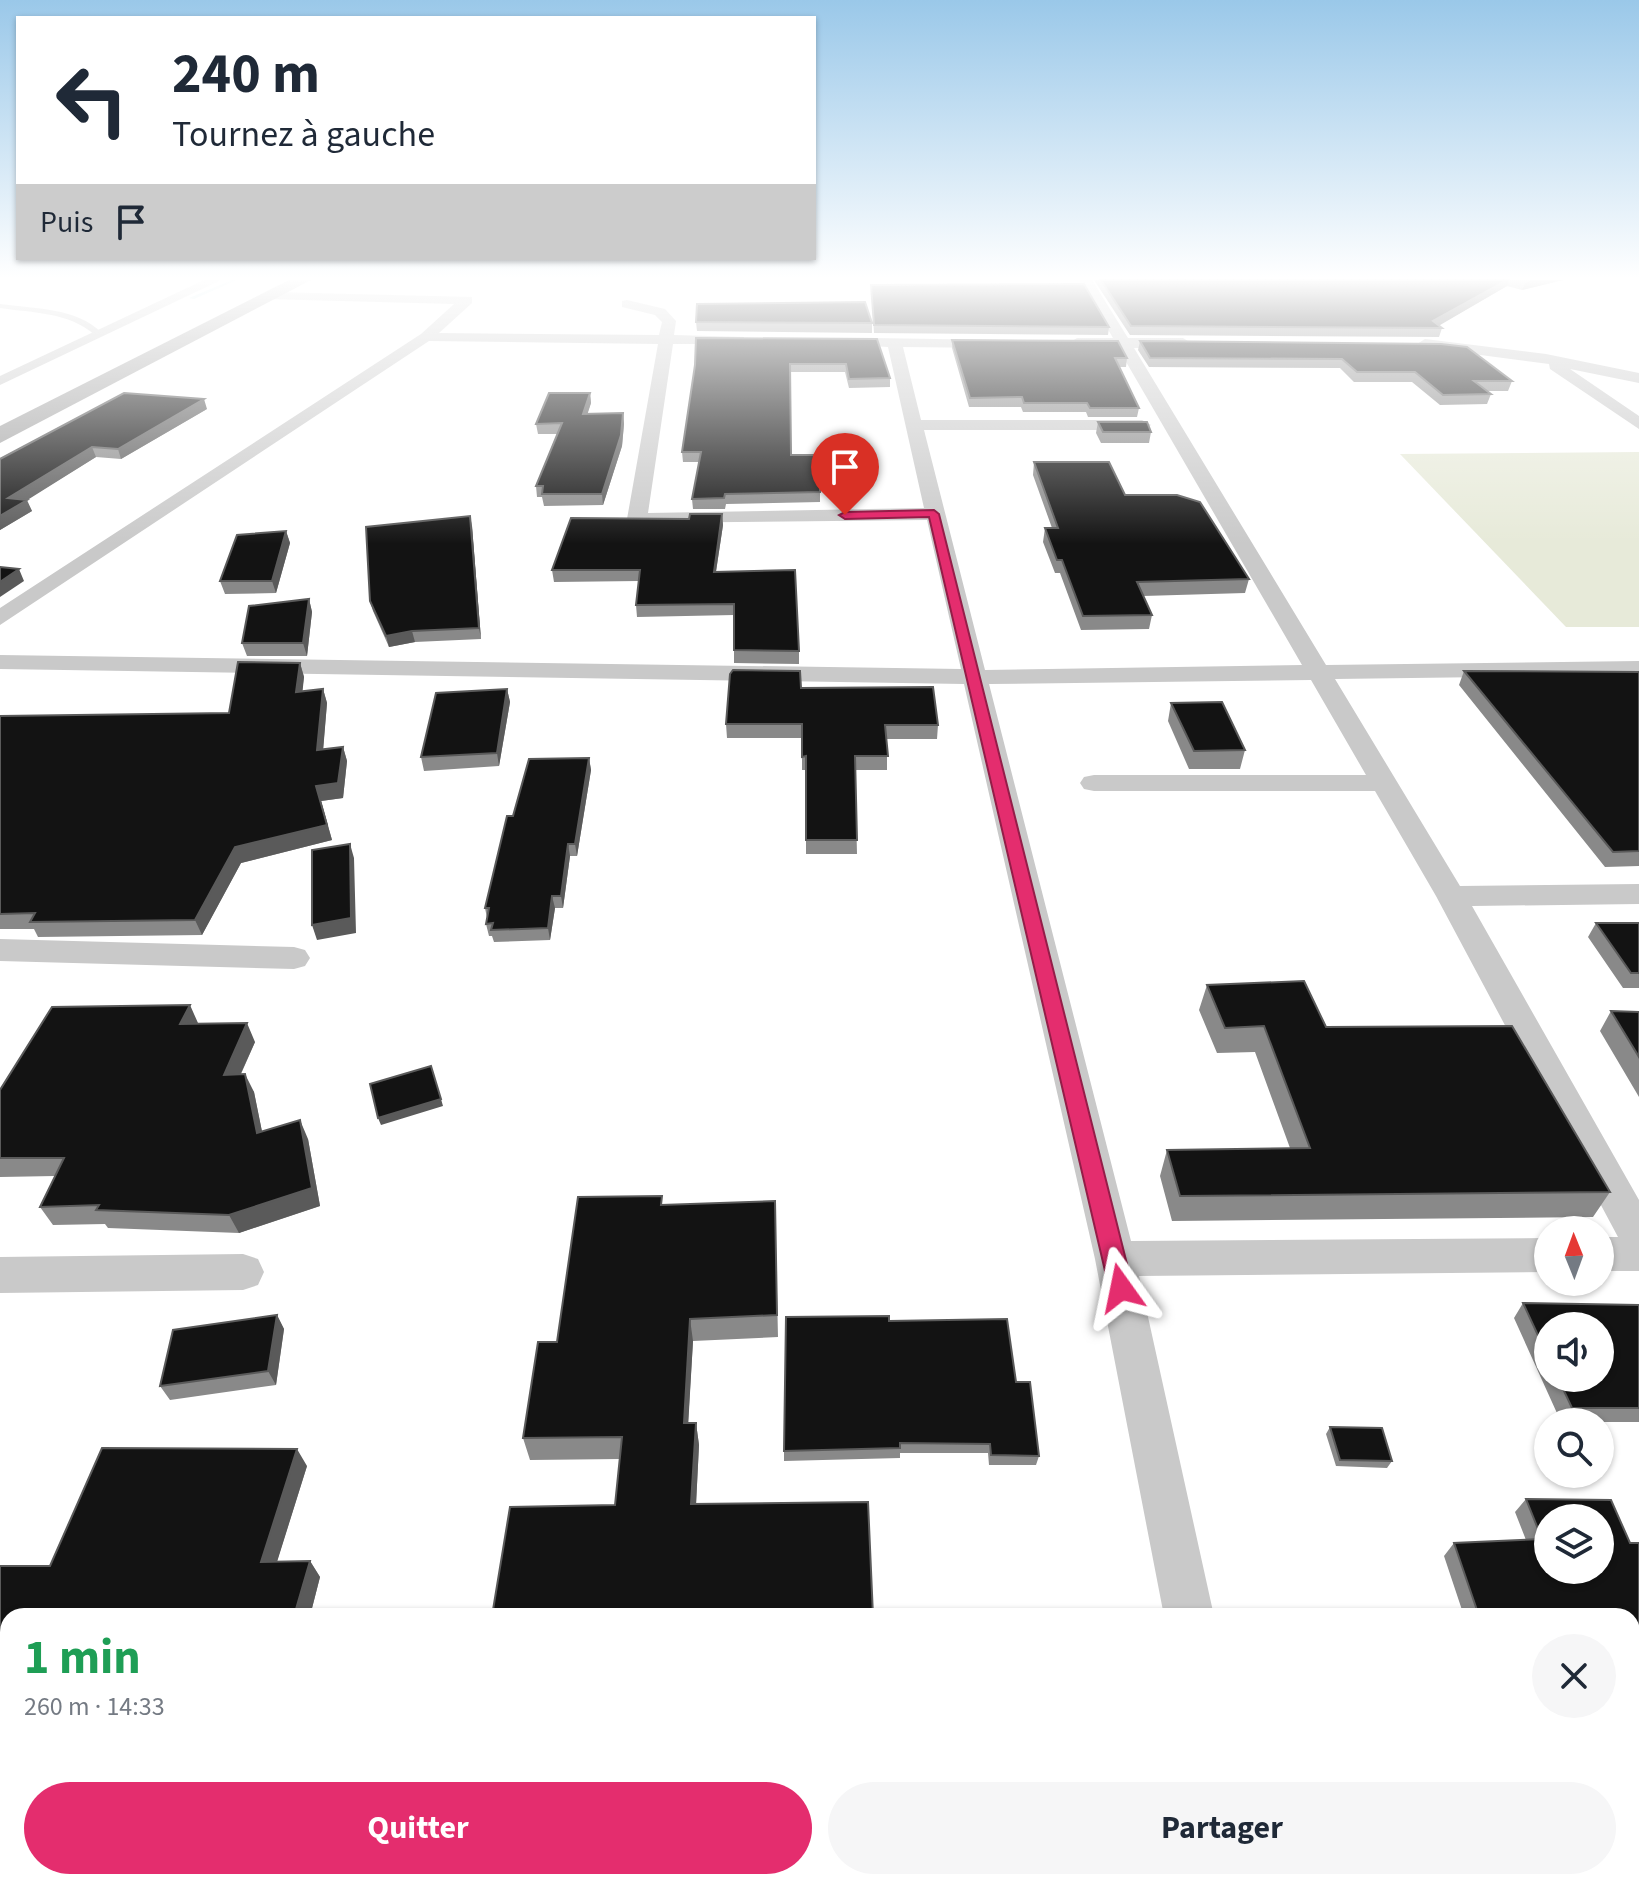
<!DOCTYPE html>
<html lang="fr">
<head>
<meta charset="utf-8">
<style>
	body { margin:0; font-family:"Source Sans 3",sans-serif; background:#f6f6f7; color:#1f2937; height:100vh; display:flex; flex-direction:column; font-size:30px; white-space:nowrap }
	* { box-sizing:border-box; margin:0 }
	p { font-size:26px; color:#747a83 }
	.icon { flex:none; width:44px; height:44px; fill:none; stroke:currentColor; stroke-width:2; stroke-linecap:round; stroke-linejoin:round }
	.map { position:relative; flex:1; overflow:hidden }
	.panel { position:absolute; left:0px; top:1608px; width:1640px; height:282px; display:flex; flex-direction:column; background:#fff; border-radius:24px 24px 0 0; box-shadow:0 2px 6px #0004 }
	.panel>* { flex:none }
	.banner { position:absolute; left:16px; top:16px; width:800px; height:244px; border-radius:0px; box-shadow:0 2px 6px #0004; background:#fff; color:#1f2937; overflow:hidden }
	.needle { width:52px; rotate:359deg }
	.controls { position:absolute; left:1534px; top:1216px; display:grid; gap:16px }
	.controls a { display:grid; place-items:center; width:80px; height:80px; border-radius:50%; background:#fff; box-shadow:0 2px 6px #0004; font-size:40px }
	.pin { position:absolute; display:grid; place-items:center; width:68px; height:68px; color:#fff; margin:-82px -34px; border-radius:50% 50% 50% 0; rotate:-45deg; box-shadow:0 0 8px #0007 }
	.pin .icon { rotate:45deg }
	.me { position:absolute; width:88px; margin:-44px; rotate:348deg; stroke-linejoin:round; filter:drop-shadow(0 0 6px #0008) }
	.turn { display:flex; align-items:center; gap:28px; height:168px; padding:0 24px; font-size:36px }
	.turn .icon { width:104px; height:104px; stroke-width:2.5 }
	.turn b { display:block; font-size:56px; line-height:68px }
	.then { display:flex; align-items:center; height:76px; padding:0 24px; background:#0003; gap:16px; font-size:30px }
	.round { display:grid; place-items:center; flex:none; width:84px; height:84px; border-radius:42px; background:#f6f6f7 }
	.headline { display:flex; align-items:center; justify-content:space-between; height:136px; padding:0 24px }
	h1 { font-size:48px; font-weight:700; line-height:60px; color:#1e9e55 }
	.action { display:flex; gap:16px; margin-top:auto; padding:16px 24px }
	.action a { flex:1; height:92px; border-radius:48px; background:#e42d6e; color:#fff; font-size:32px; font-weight:700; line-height:92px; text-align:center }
	.action a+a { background:#f6f6f7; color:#1f2937 }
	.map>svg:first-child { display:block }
</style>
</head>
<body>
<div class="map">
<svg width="1639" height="1889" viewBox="0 0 1639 1889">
	<rect width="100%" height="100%" fill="#fff"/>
	<path fill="#e7ead9" d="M 1639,452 L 1639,627 L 1566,627 L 1400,454 Z"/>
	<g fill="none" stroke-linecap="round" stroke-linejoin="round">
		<path fill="#c5e6ea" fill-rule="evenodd" d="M 232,280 L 237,280 L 194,299 L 189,298 Z"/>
		<path fill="#c9c9c9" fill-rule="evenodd" d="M 0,304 C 34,309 76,307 102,333 L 95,335 C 69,312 33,313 0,308 Z"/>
		<path fill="#c9c9c9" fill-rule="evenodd" d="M 204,280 L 221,280 L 0,385 L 0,376 Z
			M 1079,280 L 1092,280 L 1128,338 L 1183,338 L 1191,343 L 1183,348 L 1134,348 L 1326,665 L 1639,661 L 1639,675 L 1335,679 L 1460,886 L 1639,884 L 1639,904 L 1472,906 L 1639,1200 L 1639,1271 L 1600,1271 L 1600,1237 L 1618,1237 L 1436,896 L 1375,791 L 1094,791 L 1084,789 L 1080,783 L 1084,777 L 1094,775 L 1366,775 L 1311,680 L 989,684 L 1131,1241 L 1548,1238 L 1548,1272 L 1139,1276 L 1214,1616 L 1164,1616 L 1095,1259 L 964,684 L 0,669 L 0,655 L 961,669 L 927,520 L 630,523 L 627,519 L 658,344 L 429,341 L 0,625 L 0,608 L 421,334 L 454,304 L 266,299 L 266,293 L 271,292 L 472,297 L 472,303 L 439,333 L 659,335 L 662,322 L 655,315 L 622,307 L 622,301 L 627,300 L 665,309 L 676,321 L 674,335 L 744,337 L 744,343 L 739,344 L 673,344 L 648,513 L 924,508 L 888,347 L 873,346 L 866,342 L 873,338 L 1000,340 L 1000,346 L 995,348 L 903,347 L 921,420 L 1142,420 L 1151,425 L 1142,430 L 924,430 L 985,670 L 1302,665 L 1118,348 L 1077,348 L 1069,343 L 1077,338 L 1113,338 Z
			M 1425,339 L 1546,354 L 1639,373 L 1639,383 L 1570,369 L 1639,416 L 1639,429 L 1550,369 L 1549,364 L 1420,347 L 1417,344 Z
			M 0,939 L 294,947 L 305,950 L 310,958 L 305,966 L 294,969 L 0,961 Z
			M 243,1254 L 258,1259 L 264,1272 L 258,1285 L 243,1290 L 0,1293 L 0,1257 Z
			M 1215,1882 L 1273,1882 L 1274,1889 L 1216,1889 Z"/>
		<path fill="#a4a4a4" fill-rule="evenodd" d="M 289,280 L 311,280 L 0,443 L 0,426 Z"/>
	</g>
	<path fill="#898989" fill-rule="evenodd" d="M 1094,280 L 1563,280 L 1522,290 L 1507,286 L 1439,325 L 1442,328 L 1439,337 L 1130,335 Z
		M 871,285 L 1109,327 L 1108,335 L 874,333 Z
		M 696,322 L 872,323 L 872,333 L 697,331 Z
		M 877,339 L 890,378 L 890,387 L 849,388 L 845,372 L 791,372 L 791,455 L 820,455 L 820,502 L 726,504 L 725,509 L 693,509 L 692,499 L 699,462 L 683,462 L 682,452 L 695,365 Z
		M 952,340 L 1127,358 L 1126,367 L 1119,367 L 1139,408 L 1137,417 L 1088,417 L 1086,412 L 1023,412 L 1021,407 L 969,407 L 952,348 Z
		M 1140,341 L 1441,344 L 1512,381 L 1508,391 L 1486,391 L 1491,394 L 1487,404 L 1440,405 L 1412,382 L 1354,382 L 1340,368 L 1149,367 L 1138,350 Z
		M 590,393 L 591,403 L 587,414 L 623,413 L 624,424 L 622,446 L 603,505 L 544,506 L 542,497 L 537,497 L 536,486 L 557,434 L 538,434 L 536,424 Z
		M 207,409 L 121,459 L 96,457 L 26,500 L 32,511 L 0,530 L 0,459 Z
		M 1098,422 L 1151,432 L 1149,443 L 1101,443 L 1096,433 Z
		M 1034,462 L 1125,495 L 1249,579 L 1245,593 L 1143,596 L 1152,615 L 1149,629 L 1081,630 L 1060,573 L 1055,573 L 1043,542 L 1045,528 L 1052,528 L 1033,475 Z
		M 722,514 L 723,525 L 716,572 L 799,651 L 799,664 L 734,663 L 734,615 L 637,617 L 636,605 L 639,581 L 554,582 L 552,570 L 689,519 Z
		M 472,526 L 481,639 L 415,642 L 389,647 L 373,611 L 370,601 Z
		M 286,531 L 290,543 L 276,593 L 225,594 L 220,581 Z
		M 309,599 L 312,612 L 307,656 L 247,656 L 242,643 Z
		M 300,663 L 304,677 L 302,691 L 323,689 L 327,703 L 323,749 L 343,747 L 347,761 L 343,798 L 321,801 L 332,840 L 241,863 L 202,935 L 38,937 L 34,929 L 0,929 L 0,716 L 229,713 Z
		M 1464,671 L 1639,672 L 1639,866 L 1605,867 L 1459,685 Z
		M 801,688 L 938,725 L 937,739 L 887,739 L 887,770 L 855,770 L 857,854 L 806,854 L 806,770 L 802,770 L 802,738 L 727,738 L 726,724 Z
		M 507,689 L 510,702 L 499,766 L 424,771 L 421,757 Z
		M 1171,703 L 1245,750 L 1240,769 L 1189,769 L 1168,721 Z
		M 589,758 L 591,770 L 577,856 L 570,856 L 563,908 L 555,908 L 550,940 L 494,942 L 492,936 L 489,936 L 486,924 L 487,918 L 485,908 L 513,816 Z
		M 1596,923 L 1639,923 L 1639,988 L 1623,988 L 1588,937 Z
		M 1207,985 L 1326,1027 L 1610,1192 L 1593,1217 L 1172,1221 L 1160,1176 L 1167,1150 L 1290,1148 L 1255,1052 L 1217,1053 L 1199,1010 Z
		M 1611,1011 L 1639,1012 L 1639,1097 L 1600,1031 Z
		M 198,1024 L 255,1042 L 241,1074 L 254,1092 L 262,1132 L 308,1139 L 320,1206 L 239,1233 L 108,1228 L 105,1224 L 53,1225 L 40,1207 L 55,1176 L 0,1177 L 0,1090 Z
		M 775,1201 L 778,1337 L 693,1341 L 688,1423 L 696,1423 L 699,1445 L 696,1504 L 615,1505 L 620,1459 L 530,1460 L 523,1438 L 557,1342 L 663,1205 Z
		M 1523,1303 L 1639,1305 L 1639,1422 L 1561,1422 L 1514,1318 ZM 1548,1326 L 1600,1378 L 1548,1378 Z
		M 277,1315 L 284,1329 L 276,1385 L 170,1400 L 160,1386 Z
		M 889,1321 L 1016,1382 L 1039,1456 L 1036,1465 L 989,1465 L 988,1453 L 900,1453 L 900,1458 L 784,1461 L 784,1451 Z
		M 1330,1427 L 1392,1461 L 1387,1468 L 1336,1466 L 1326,1434 Z
		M 307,1466 L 277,1561 L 310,1561 L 320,1577 L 310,1616 L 8,1616 L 8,1776 L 0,1777 L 0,1566 L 50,1566 Z
		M 1526,1499 L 1630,1543 L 1639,1543 L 1639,1755 L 1632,1739 L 1632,1616 L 1464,1616 L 1444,1556 L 1454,1543 L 1526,1540 L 1515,1512 Z
		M 674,1882 L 673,1889 L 446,1889 Z
		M 1550,1882 L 1632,1882 L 1639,1889 L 1552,1889 Z"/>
	<path fill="#5a5a5a" d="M 1507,280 L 1509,280 L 1507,286 L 1435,328 L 1433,321 Z
		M 1533,280 L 1563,280 L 1522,290 L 1526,282 Z
		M 590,393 L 591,403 L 584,425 L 583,414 Z
		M 204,399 L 207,409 L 121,459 L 118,449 Z
		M 623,413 L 624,424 L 622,446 L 603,505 L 602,494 Z
		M 92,447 L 96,457 L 21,504 L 27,500 L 32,511 L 0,530 L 0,516 L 8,498 Z
		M 722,514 L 723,525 L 714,584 L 714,572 Z
		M 470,516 L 472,526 L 481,639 L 479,628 Z
		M 286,531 L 290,543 L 276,593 L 272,581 Z
		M 19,569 L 24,581 L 0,597 L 0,582 Z
		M 309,599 L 312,612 L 307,656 L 303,643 Z
		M 412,631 L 415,642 L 389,647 L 386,636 Z
		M 300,663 L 304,677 L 301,706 L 296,692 Z
		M 323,689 L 327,703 L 322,764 L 317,750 Z
		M 507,689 L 510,702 L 499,766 L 497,753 Z
		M 343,747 L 347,761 L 343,798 L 321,801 L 332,840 L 241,863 L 202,935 L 195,920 L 235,847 L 316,786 Z
		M 589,758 L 591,770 L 577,856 L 575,844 Z
		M 350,844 L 354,858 L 356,933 L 317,940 L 312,925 Z
		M 568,844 L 570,856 L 563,908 L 561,896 Z
		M 552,896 L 555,908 L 550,940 L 548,928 Z
		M 190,1005 L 198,1023 L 180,1024 Z
		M 247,1023 L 255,1042 L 232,1093 L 224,1075 Z
		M 245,1074 L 254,1092 L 266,1151 L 257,1133 Z
		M 441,1099 L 443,1106 L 381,1125 L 378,1118 Z
		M 300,1120 L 308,1139 L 320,1206 L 239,1233 L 229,1215 Z
		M 277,1315 L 284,1329 L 276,1385 L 268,1371 Z
		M 690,1319 L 693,1341 L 687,1445 L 684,1423 Z
		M 696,1423 L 699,1445 L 695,1525 L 691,1504 Z
		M 297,1449 L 307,1466 L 272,1578 L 261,1562 Z
		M 310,1561 L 320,1577 L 310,1616 L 294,1616 Z
		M 668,1882 L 674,1882 L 673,1889 L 669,1889 Z"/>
	<path fill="#131313" stroke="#5a5a5a" stroke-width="2" fill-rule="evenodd" d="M 1101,280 L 1507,280 L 1433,321 L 1442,328 L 1131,326 Z
		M 1084,284 L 1109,327 L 874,325 L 871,285 Z
		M 865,302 L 872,323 L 696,322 L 697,304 Z
		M 696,338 L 877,339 L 890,378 L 849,379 L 846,364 L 790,364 L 791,455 L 820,455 L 820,492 L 725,494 L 724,498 L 692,499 L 701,452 L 682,452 L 695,365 Z
		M 952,340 L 1118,341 L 1127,358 L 1115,358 L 1139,408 L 1090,408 L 1087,403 L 1024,403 L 1022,397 L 970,398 Z
		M 1140,341 L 1441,344 L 1467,347 L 1512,381 L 1474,381 L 1491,394 L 1443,395 L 1415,372 L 1357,372 L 1342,359 L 1150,358 Z
		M 124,393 L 204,399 L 118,449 L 92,447 L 8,498 L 27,500 L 0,516 L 0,459 Z
		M 549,393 L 590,393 L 583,414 L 623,413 L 621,435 L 602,494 L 542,494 L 543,486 L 536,486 L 562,423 L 536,424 Z
		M 1098,422 L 1147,422 L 1151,432 L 1103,432 Z
		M 1034,462 L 1109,462 L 1125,495 L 1177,495 L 1200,502 L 1249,579 L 1137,582 L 1152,615 L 1083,616 L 1062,560 L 1057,560 L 1045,528 L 1058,528 Z
		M 690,514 L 722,514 L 714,572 L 795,570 L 799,651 L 734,650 L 734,604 L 636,605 L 640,570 L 552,570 L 571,518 L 689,519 Z
		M 470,516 L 479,628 L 412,631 L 386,636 L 370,601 L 366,527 Z
		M 286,531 L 272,581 L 220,581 L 237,535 Z
		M 0,567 L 19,569 L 0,582 Z
		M 309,599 L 303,643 L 242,643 L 249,606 Z
		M 238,662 L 300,663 L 296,692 L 323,689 L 317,750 L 343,747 L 338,783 L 316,786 L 327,825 L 235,847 L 195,920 L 30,922 L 35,913 L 0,914 L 0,716 L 229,713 Z
		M 733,670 L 800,671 L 801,688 L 933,687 L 938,725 L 885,725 L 888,756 L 855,756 L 857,840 L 806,840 L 806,756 L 802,757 L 802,724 L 726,724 L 730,674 Z
		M 1464,671 L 1639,672 L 1639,851 L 1613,852 Z
		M 507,689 L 497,753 L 421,757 L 436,693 Z
		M 1222,702 L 1245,750 L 1194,751 L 1171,703 Z
		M 589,758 L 575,844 L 568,844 L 561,896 L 552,896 L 548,928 L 491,930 L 493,923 L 486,924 L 489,908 L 485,908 L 507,816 L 513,816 L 529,759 Z
		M 350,844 L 351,918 L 312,925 L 312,850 Z
		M 1596,923 L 1639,923 L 1639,973 L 1631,973 Z
		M 1304,981 L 1326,1027 L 1512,1026 L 1610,1192 L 1180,1196 L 1167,1150 L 1310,1148 L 1264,1026 L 1225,1028 L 1207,985 Z
		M 190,1005 L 180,1024 L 247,1023 L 224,1075 L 245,1074 L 257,1133 L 300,1120 L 312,1188 L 229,1215 L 96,1210 L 99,1205 L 40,1207 L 64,1158 L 0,1158 L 0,1090 L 52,1007 Z
		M 1611,1011 L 1639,1012 L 1639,1057 Z
		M 431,1066 L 441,1099 L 378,1118 L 370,1084 Z
		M 662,1196 L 661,1205 L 775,1201 L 777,1315 L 690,1319 L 684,1423 L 696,1423 L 691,1504 L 868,1502 L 873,1616 L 492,1616 L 510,1507 L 615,1505 L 622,1437 L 523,1438 L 538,1342 L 557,1342 L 578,1197 Z
		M 1523,1303 L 1639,1305 L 1639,1408 L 1572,1408 L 1558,1378 L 1600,1378 L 1600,1326 L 1548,1326 L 1548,1357 Z
		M 277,1315 L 268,1371 L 160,1386 L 173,1330 Z
		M 889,1316 L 889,1321 L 1007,1319 L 1016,1382 L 1030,1382 L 1039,1456 L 991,1455 L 990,1444 L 900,1443 L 900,1448 L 784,1451 L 786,1317 Z
		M 1330,1427 L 1382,1428 L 1392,1461 L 1340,1460 Z
		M 102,1448 L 297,1449 L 261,1562 L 310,1561 L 294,1616 L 8,1616 L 8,1763 L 0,1763 L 0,1566 L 50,1566 Z
		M 1526,1499 L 1611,1500 L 1630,1543 L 1639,1543 L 1639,1712 L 1632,1711 L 1632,1616 L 1479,1616 L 1454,1543 L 1542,1539 ZM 1548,1518 L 1600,1518 L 1600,1570 L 1548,1570 Z
		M 1632,1840 L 1639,1840 L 1639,1889 L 1569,1889 L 1567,1882 L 1632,1882 Z
		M 447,1882 L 668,1882 L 668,1887 L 446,1889 Z
		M 897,1882 L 1131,1882 L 1132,1889 L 897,1889 Z"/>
	<linearGradient id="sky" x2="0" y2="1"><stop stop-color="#9ac8e9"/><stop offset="0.51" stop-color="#fff"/><stop offset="1" stop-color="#fff" stop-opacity="0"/></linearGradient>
	<rect width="1639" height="544" fill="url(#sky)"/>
	<path fill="#e42d6e" stroke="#941d48" stroke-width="2" d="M 934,510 L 939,514 L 1133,1288 L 1129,1296 L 1121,1299 L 1113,1296 L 1109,1288 L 929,517 L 845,519 L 839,515 L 845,512 Z"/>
</svg>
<div class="controls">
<a><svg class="needle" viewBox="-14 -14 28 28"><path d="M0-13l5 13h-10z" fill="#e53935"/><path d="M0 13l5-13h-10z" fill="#747a83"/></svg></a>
<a><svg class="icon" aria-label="sound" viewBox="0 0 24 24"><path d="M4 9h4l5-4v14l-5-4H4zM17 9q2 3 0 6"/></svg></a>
<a><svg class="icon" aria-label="search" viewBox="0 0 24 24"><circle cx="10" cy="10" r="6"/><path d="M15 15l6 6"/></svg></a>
<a><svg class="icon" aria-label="layers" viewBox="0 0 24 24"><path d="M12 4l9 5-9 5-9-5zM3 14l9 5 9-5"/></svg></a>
</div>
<div class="pin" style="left:845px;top:515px;background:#d93025"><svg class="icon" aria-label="arrive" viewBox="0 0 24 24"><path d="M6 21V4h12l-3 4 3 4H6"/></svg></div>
<svg class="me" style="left:1121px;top:1288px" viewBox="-20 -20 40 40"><path d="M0-17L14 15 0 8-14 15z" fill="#e42d6e" stroke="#fff" stroke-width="4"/></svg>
<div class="banner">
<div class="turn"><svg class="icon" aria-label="left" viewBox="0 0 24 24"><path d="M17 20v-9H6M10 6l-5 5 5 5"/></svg><div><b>240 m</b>Tournez à gauche</div></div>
<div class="then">Puis<svg class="icon" aria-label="arrive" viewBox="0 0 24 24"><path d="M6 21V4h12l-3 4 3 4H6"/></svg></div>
</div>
<section class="panel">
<div class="headline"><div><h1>1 min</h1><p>260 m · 14:33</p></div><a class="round"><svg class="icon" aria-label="close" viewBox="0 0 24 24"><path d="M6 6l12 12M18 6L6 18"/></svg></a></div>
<div class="action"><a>Quitter</a><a>Partager</a></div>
</section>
</div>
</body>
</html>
